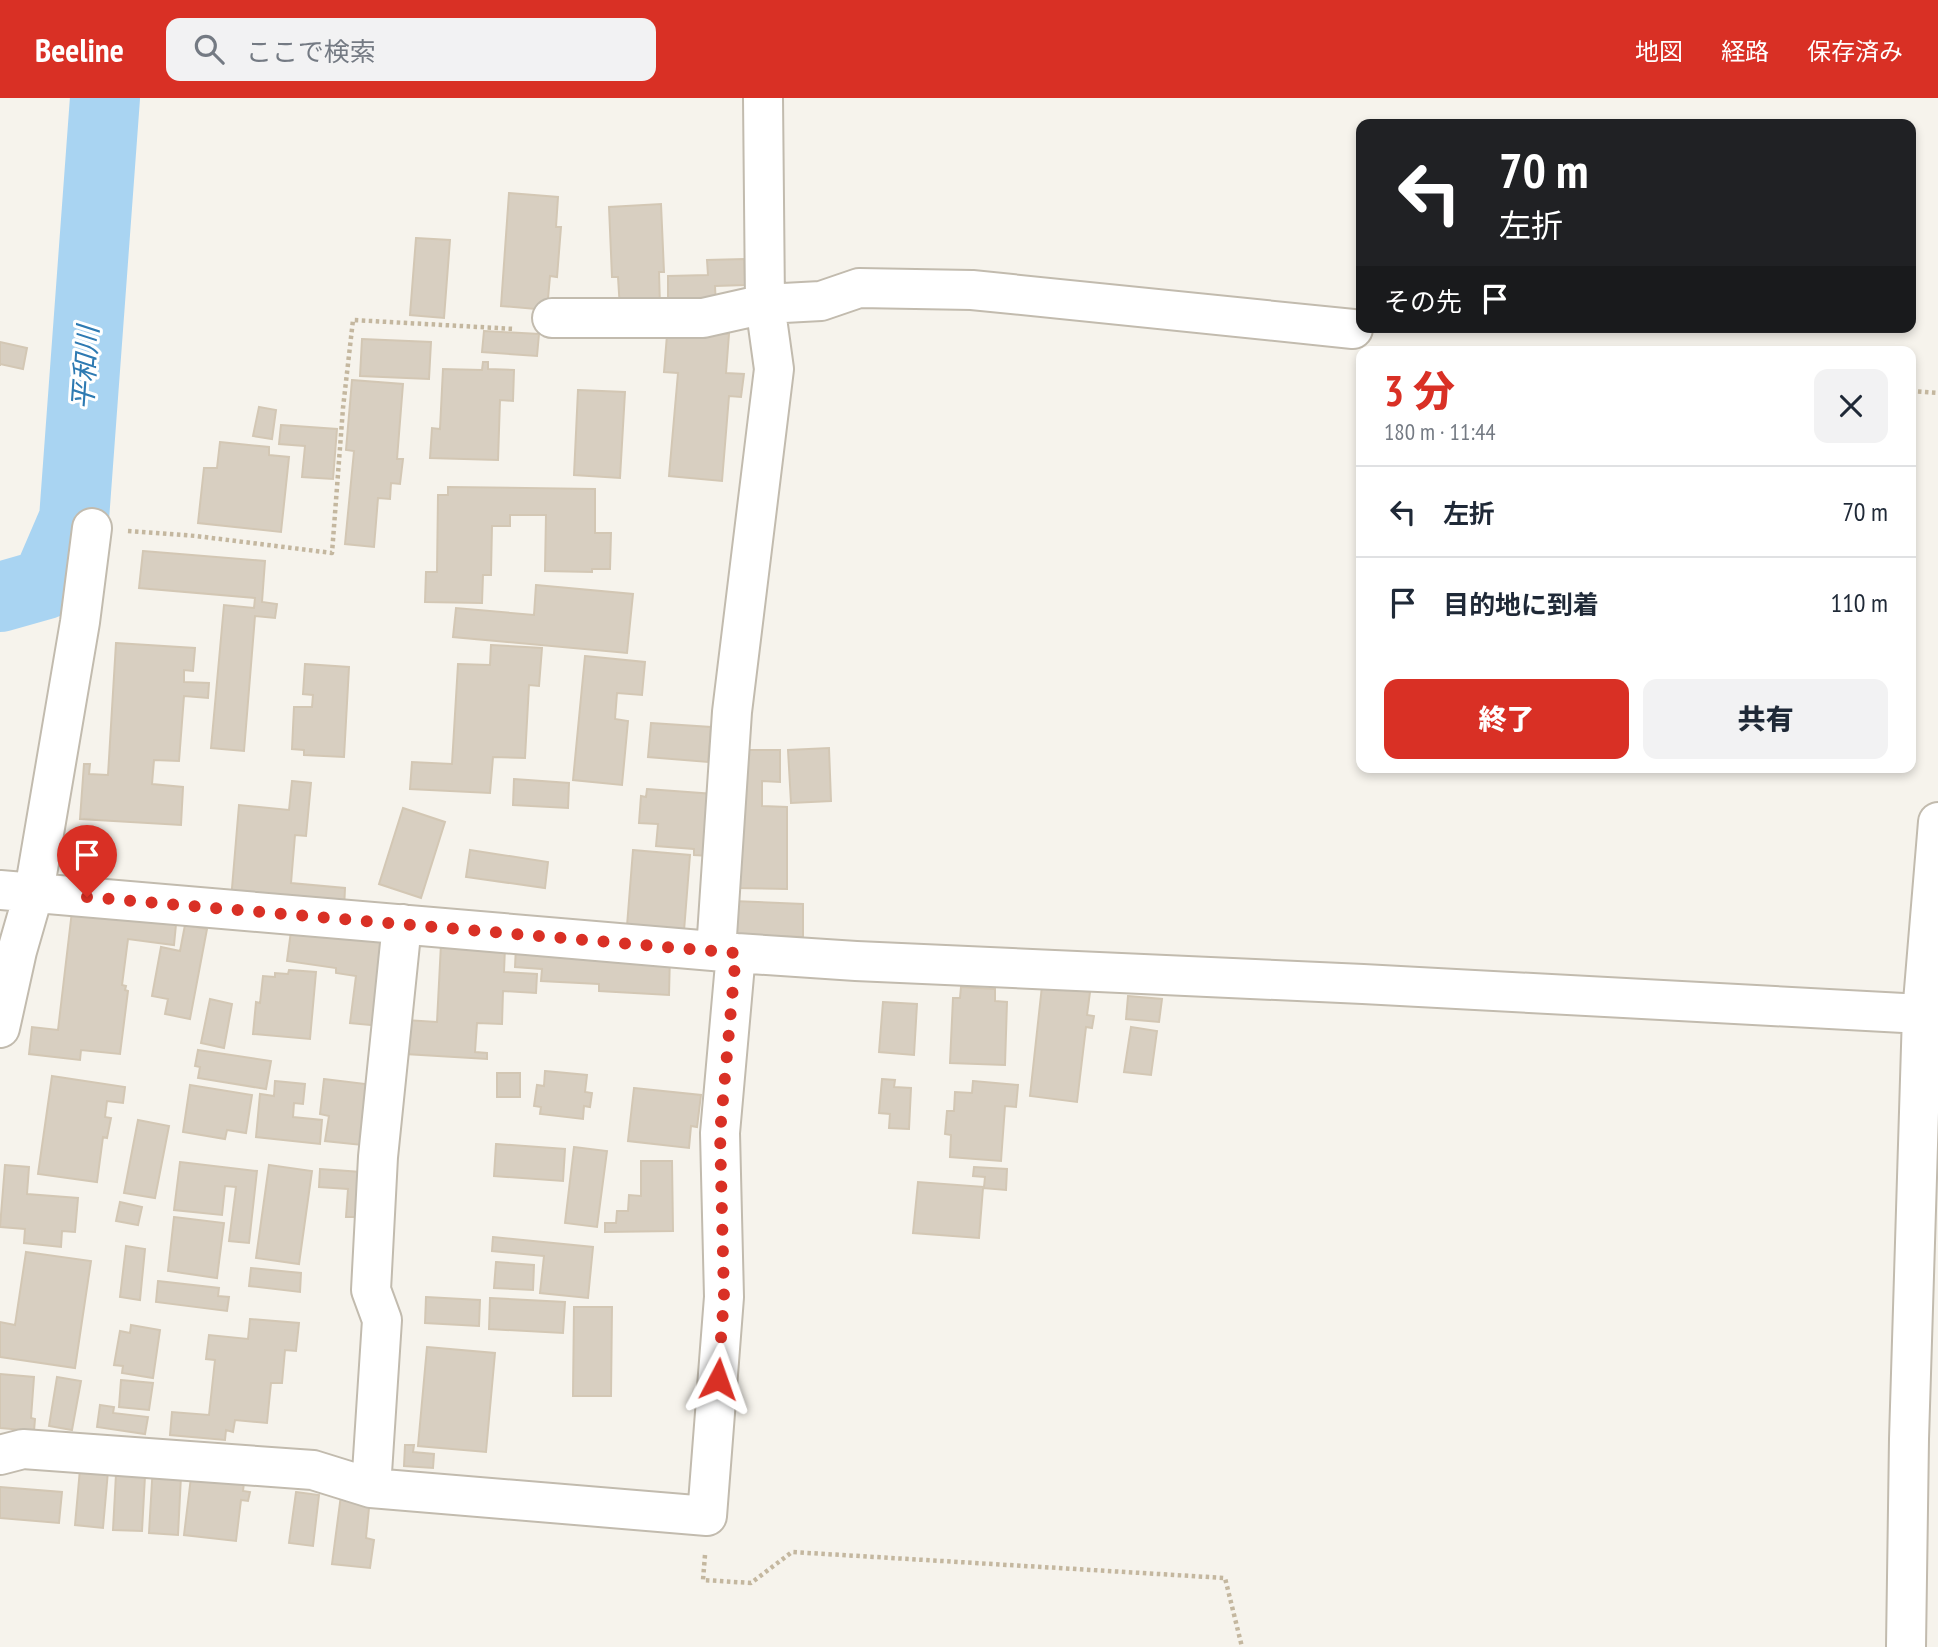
<!DOCTYPE html>
<html lang="ja">
<head>
<meta charset="utf-8">
<style>
	body { margin:0; font-family:"PT Sans Narrow","Noto Sans JP",sans-serif; background:#f2f2f3; color:#1f2937; height:100vh; display:flex; flex-direction:column; font-size:26px; white-space:nowrap }
	* { box-sizing:border-box; margin:0 }
	p { font-size:23px; color:#747a83 }
	.icon { flex:none; width:38px; height:38px; fill:none; stroke:currentColor; stroke-width:2; stroke-linecap:round; stroke-linejoin:round }
	.map { position:relative; flex:1; overflow:hidden }
	.sheet { position:absolute; left:1356px; top:248px; width:560px; height:427px; display:flex; flex-direction:column; background:#fff; border-radius:14px; box-shadow:0 4px 10px #0003 }
	.sheet>* { flex:none }
	.top-card { position:absolute; left:1356px; top:21px; width:560px; height:214px; border-radius:14px; box-shadow:0 4px 10px #0003; background:#202124; color:#fff; overflow:hidden }
	.pin { position:absolute; display:grid; place-items:center; width:60px; height:60px; color:#fff; margin:-72px -30px; border-radius:50% 50% 50% 0; rotate:-45deg; box-shadow:0 0 7px #0007 }
	.pin .icon { rotate:45deg }
	.me { position:absolute; width:77px; margin:-38px; rotate:4deg; stroke-linejoin:round; filter:drop-shadow(0 0 5px #0008) }
	.turn { display:flex; align-items:center; gap:24px; height:147px; padding:0 28px; font-size:32px }
	.turn .icon { width:91px; height:91px; stroke-width:2.5 }
	.turn b { display:block; font-size:49px; line-height:60px }
	.then { display:flex; align-items:center; height:66px; padding:0 28px; background:#0003; gap:14px; font-size:26px }
	.round { display:grid; place-items:center; flex:none; width:74px; height:74px; border-radius:14px; background:#f2f2f3 }
	.headline { display:flex; align-items:center; justify-content:space-between; height:119px; padding:0 28px }
	h1 { font-size:42px; font-weight:800; line-height:52px; color:#d93025 }
	.cta { display:flex; gap:14px; margin-top:auto; padding:14px 28px }
	.cta a { flex:1; height:80px; border-radius:14px; background:#d93025; color:#fff; font-size:28px; font-weight:800; line-height:80px; text-align:center }
	.cta a+a { background:#f2f2f3; color:#1f2937 }
	ul { padding:0; list-style:none }
	li { display:flex; align-items:center; gap:21px; height:91px; padding:0 28px; border-top:2px solid #e0e1e3 }
	li div { flex:1 }
	li b { display:block; font-size:26px }
	li em { font-style:normal }
	header { display:flex; align-items:center; gap:42px; box-sizing:border-box; height:98px; padding:0 35px; background:#d93025; color:#fff }
	header strong { font-size:33px }
	nav { display:flex; gap:38px; margin-inline-start:auto; font-size:24px }
	.search { width:490px; height:63px; background:#f2f2f3; display:flex; align-items:center; gap:18px; box-sizing:border-box; padding:0 24px; border-radius:14px; color:#747a83; font-size:26px }
	.map>svg:first-child { display:block }
</style>
</head>
<body>
<header>
<strong>Beeline</strong>
<div class="search"><svg class="icon" aria-label="search" viewBox="0 0 24 24"><circle cx="10" cy="10" r="6"/><path d="M15 15l6 6"/></svg>ここで検索</div>
<nav><a>地図</a><a>経路</a><a>保存済み</a></nav>
</header>
<div class="map">
<svg width="1938" height="1549" viewBox="0 0 1938 1549">
	<rect width="100%" height="100%" fill="#f6f3ec"/>
	<g fill="none" stroke-linecap="round" stroke-linejoin="round">
		<path stroke="#a9d4f2" stroke-width="70" d="M 0,499 L 46,486 L 74,421 L 105,0"/>
	</g>
	<path fill="#d8cfc1" stroke="#d3c7b4" stroke-width="2" d="M 509,95 L 558,99 L 556,129 L 561,129 L 557,179 L 550,178 L 547,212 L 501,208 Z
		M 661,106 L 664,174 L 659,174 L 660,209 L 620,211 L 618,179 L 612,179 L 609,109 Z
		M 416,140 L 450,142 L 444,220 L 410,217 Z
		M 744,161 L 745,187 L 715,188 L 716,208 L 668,209 L 668,178 L 708,177 L 707,162 Z
		M 679,232 L 729,236 L 726,275 L 744,276 L 741,299 L 729,298 L 722,383 L 669,378 L 678,275 L 664,274 L 667,237 Z
		M 484,233 L 539,236 L 537,258 L 482,254 Z
		M 362,241 L 431,244 L 429,281 L 360,278 Z
		M 0,244 L 27,250 L 23,271 L 0,266 L 0,268 Z
		M 483,264 L 488,264 L 488,271 L 514,272 L 513,303 L 500,302 L 498,362 L 430,360 L 432,330 L 440,331 L 443,271 L 482,272 Z
		M 352,282 L 403,286 L 397,361 L 403,361 L 400,386 L 391,385 L 390,401 L 378,400 L 374,449 L 345,446 L 354,353 L 346,352 Z
		M 578,292 L 625,294 L 620,380 L 574,377 Z
		M 259,309 L 276,312 L 272,341 L 253,338 Z
		M 281,327 L 337,331 L 333,381 L 302,379 L 305,348 L 279,346 Z
		M 220,344 L 269,349 L 269,357 L 289,359 L 281,434 L 198,425 L 204,370 L 217,370 Z
		M 448,389 L 595,391 L 595,435 L 611,435 L 610,471 L 592,471 L 592,474 L 545,473 L 546,417 L 510,417 L 510,428 L 492,428 L 491,477 L 483,477 L 482,505 L 425,504 L 426,474 L 437,474 L 438,397 L 448,397 Z
		M 143,453 L 265,463 L 262,504 L 277,506 L 275,520 L 255,518 L 244,653 L 211,650 L 224,507 L 254,510 L 255,500 L 139,490 Z
		M 536,487 L 633,496 L 627,555 L 453,539 L 456,510 L 534,517 Z
		M 116,545 L 195,550 L 193,573 L 184,572 L 184,584 L 209,585 L 208,600 L 184,598 L 179,663 L 154,662 L 152,686 L 183,689 L 181,727 L 80,721 L 84,666 L 90,666 L 89,676 L 108,677 Z
		M 491,547 L 542,550 L 539,588 L 529,587 L 525,660 L 493,659 L 490,695 L 410,691 L 412,664 L 452,666 L 458,566 L 490,567 Z
		M 585,558 L 645,564 L 642,597 L 617,595 L 615,621 L 628,623 L 622,687 L 573,682 Z
		M 305,566 L 349,569 L 344,659 L 304,657 L 304,652 L 292,651 L 294,609 L 312,609 L 313,597 L 303,596 Z
		M 651,625 L 711,629 L 708,664 L 648,659 Z
		M 829,650 L 831,703 L 791,705 L 788,652 Z
		M 736,652 L 780,652 L 780,684 L 762,683 L 762,708 L 787,709 L 787,791 L 735,790 Z
		M 514,681 L 569,685 L 568,710 L 513,707 Z
		M 292,683 L 311,685 L 306,738 L 295,737 L 291,785 L 345,790 L 344,812 L 231,802 L 239,707 L 289,712 Z
		M 647,691 L 714,696 L 709,758 L 694,757 L 694,751 L 656,748 L 658,726 L 639,725 L 641,698 L 646,699 Z
		M 403,710 L 445,724 L 421,800 L 379,786 Z
		M 470,752 L 548,764 L 545,790 L 466,779 Z
		M 633,752 L 690,757 L 684,833 L 627,828 Z
		M 733,803 L 803,806 L 803,839 L 731,837 Z
		M 72,813 L 176,826 L 174,847 L 128,841 L 122,887 L 126,888 L 125,892 L 128,893 L 120,956 L 81,952 L 80,962 L 29,956 L 32,929 L 58,932 Z
		M 185,827 L 207,831 L 190,921 L 165,916 L 168,901 L 152,898 L 161,849 L 180,853 Z
		M 291,833 L 391,845 L 381,928 L 350,925 L 356,878 L 336,875 L 336,870 L 287,863 Z
		M 441,846 L 505,849 L 504,874 L 537,876 L 536,895 L 503,893 L 502,926 L 477,925 L 475,954 L 487,955 L 487,961 L 405,956 L 406,922 L 437,924 Z
		M 516,848 L 670,856 L 669,897 L 599,893 L 599,886 L 541,883 L 542,871 L 515,869 Z
		M 289,872 L 316,874 L 310,941 L 253,936 L 256,904 L 260,905 L 263,878 L 275,879 L 275,875 L 288,876 Z
		M 1042,888 L 1090,894 L 1087,917 L 1094,918 L 1092,930 L 1086,929 L 1077,1004 L 1030,998 Z
		M 961,889 L 995,891 L 995,903 L 1007,904 L 1005,967 L 950,965 L 953,900 L 960,900 Z
		M 1128,898 L 1162,901 L 1159,924 L 1126,921 Z
		M 210,901 L 232,906 L 224,950 L 201,945 Z
		M 883,904 L 917,906 L 914,957 L 879,954 Z
		M 1131,929 L 1157,933 L 1151,977 L 1124,974 Z
		M 198,952 L 271,963 L 266,991 L 198,980 L 200,969 L 195,968 Z
		M 545,973 L 587,977 L 585,994 L 592,995 L 590,1009 L 584,1008 L 583,1021 L 540,1016 L 541,1009 L 534,1008 L 537,987 L 544,988 Z
		M 497,975 L 520,975 L 520,999 L 497,999 Z
		M 52,978 L 125,989 L 123,1005 L 107,1003 L 105,1019 L 111,1020 L 107,1040 L 103,1039 L 97,1084 L 38,1076 Z
		M 324,981 L 374,987 L 362,1047 L 325,1043 L 329,1018 L 320,1016 Z
		M 882,981 L 895,982 L 894,989 L 911,990 L 909,1031 L 889,1030 L 890,1016 L 879,1015 Z
		M 275,983 L 305,986 L 303,1006 L 294,1005 L 293,1019 L 322,1022 L 320,1046 L 256,1039 L 260,996 L 274,998 Z
		M 973,983 L 1018,987 L 1016,1009 L 1005,1008 L 1001,1063 L 950,1059 L 951,1037 L 945,1036 L 947,1013 L 954,1013 L 955,994 L 972,995 Z
		M 190,987 L 252,997 L 246,1035 L 227,1032 L 225,1041 L 183,1034 Z
		M 634,990 L 701,997 L 697,1029 L 691,1028 L 689,1050 L 628,1043 Z
		M 138,1022 L 169,1028 L 155,1100 L 124,1095 Z
		M 496,1046 L 565,1051 L 563,1083 L 494,1078 Z
		M 574,1049 L 607,1053 L 597,1129 L 565,1125 Z
		M 641,1063 L 672,1063 L 673,1133 L 605,1134 L 605,1125 L 616,1125 L 617,1113 L 628,1113 L 629,1097 L 641,1098 Z
		M 180,1064 L 257,1073 L 249,1145 L 229,1143 L 236,1089 L 225,1088 L 222,1117 L 174,1112 Z
		M 5,1067 L 29,1069 L 27,1096 L 78,1100 L 75,1134 L 62,1133 L 61,1149 L 24,1145 L 25,1131 L 0,1129 Z
		M 269,1067 L 312,1073 L 299,1166 L 256,1160 Z
		M 974,1069 L 1007,1071 L 1006,1092 L 983,1090 L 979,1140 L 913,1135 L 918,1084 L 984,1089 L 985,1079 L 973,1078 Z
		M 320,1071 L 361,1074 L 358,1119 L 346,1119 L 348,1091 L 319,1089 Z
		M 120,1104 L 142,1109 L 138,1127 L 116,1123 Z
		M 174,1119 L 224,1125 L 217,1180 L 168,1173 Z
		M 493,1139 L 593,1149 L 588,1200 L 540,1195 L 544,1158 L 492,1153 Z
		M 126,1148 L 145,1151 L 140,1202 L 120,1199 Z
		M 26,1154 L 91,1163 L 75,1270 L 0,1259 L 0,1224 L 15,1227 Z
		M 496,1164 L 534,1167 L 533,1192 L 494,1190 Z
		M 251,1170 L 301,1175 L 300,1194 L 249,1188 Z
		M 158,1183 L 219,1190 L 218,1198 L 229,1199 L 227,1213 L 156,1204 Z
		M 426,1199 L 480,1202 L 479,1228 L 425,1225 Z
		M 490,1200 L 565,1204 L 563,1235 L 489,1231 Z
		M 574,1209 L 612,1209 L 611,1298 L 573,1298 Z
		M 250,1221 L 299,1225 L 296,1253 L 285,1252 L 282,1285 L 271,1285 L 267,1325 L 235,1322 L 233,1334 L 226,1332 L 225,1342 L 170,1337 L 172,1314 L 209,1317 L 215,1262 L 206,1261 L 209,1237 L 248,1241 Z
		M 131,1227 L 160,1232 L 153,1280 L 122,1275 L 123,1268 L 114,1267 L 120,1233 L 130,1235 Z
		M 427,1249 L 495,1255 L 486,1354 L 418,1348 Z
		M 0,1276 L 34,1279 L 31,1320 L 35,1321 L 34,1333 L 0,1330 Z
		M 57,1279 L 81,1283 L 72,1332 L 49,1328 Z
		M 121,1282 L 153,1285 L 149,1312 L 119,1309 Z
		M 100,1307 L 114,1309 L 113,1315 L 148,1319 L 145,1336 L 97,1329 Z
		M 405,1347 L 414,1347 L 413,1354 L 434,1356 L 433,1370 L 404,1368 Z
		M 153,1367 L 181,1378 L 178,1437 L 149,1435 Z
		M 80,1371 L 108,1373 L 103,1430 L 75,1427 Z
		M 192,1371 L 245,1377 L 243,1393 L 250,1394 L 248,1403 L 241,1402 L 236,1443 L 184,1437 Z
		M 116,1376 L 145,1378 L 142,1433 L 113,1432 Z
		M 0,1389 L 62,1394 L 59,1425 L 0,1420 Z
		M 296,1394 L 319,1397 L 313,1448 L 289,1445 Z
		M 341,1397 L 370,1400 L 366,1440 L 374,1442 L 370,1470 L 332,1466 Z"/>
	<g fill="none" stroke-linecap="round" stroke-linejoin="round">
		<defs>
			<path id="minor" d="M 552,220 L 703,220 L 765,206 L 821,203 L 859,190 L 972,192 L 1353,231
				M 0,792 L 736,855 L 856,863 L 1363,886 L 1922,916
				M 716,853 L 732,614 L 774,271 L 765,206 L 763,0
				M 0,930 L 17,853 L 34,794 L 80,524 L 92,430
				M 0,1357 L 23,1351 L 313,1372 L 371,1390 L 707,1418 L 724,1199 L 720,1035 L 736,855
				M 371,1390 L 382,1222 L 371,1192 L 378,1059 L 402,826
				M 1906,1549 L 1909,1341 L 1922,916 L 1938,724"/>
		</defs>
		<use href="#minor" stroke="#c2bbae" stroke-width="42"/>
		<path stroke="#c4b79f" stroke-width="4.5" stroke-dasharray="3.5 3.5" stroke-linecap="butt" d="M 1384,253 L 1399,254
			M 1911,293 L 1938,295
			M 128,433 L 196,438 L 332,455 L 343,310 L 353,222 L 515,231
			M 705,1457 L 703,1482 L 751,1485 L 792,1454 L 1225,1480 L 1242,1549"/>
		<use href="#minor" stroke="#fff" stroke-width="38"/>
	</g>
	<g fill="none" stroke-linecap="round" stroke-linejoin="round">
		<path stroke="#d93025" stroke-width="12" stroke-dasharray="0 21.6" d="M 87,799 L 736,855 L 720,1035 L 724,1199 L 718,1281"/>
	</g>
	<g text-anchor="middle" stroke-width="6" stroke-linejoin="round" paint-order="stroke">
		<g font-size="28" font-style="italic" fill="#2e7ab2" stroke="#fff">
			<text transform="translate(85 270) rotate(-86)" y="10">平和川</text>
		</g>
	</g>
</svg>
<div class="pin" style="left:87px;top:799px;background:#d93025"><svg class="icon" aria-label="arrive" viewBox="0 0 24 24"><path d="M6 21V4h12l-3 4 3 4H6"/></svg></div>
<svg class="me" style="left:718px;top:1281px" viewBox="-20 -20 40 40"><path d="M0-17L14 15 0 8-14 15z" fill="#d93025" stroke="#fff" stroke-width="4"/></svg>
<div class="top-card">
<div class="turn"><svg class="icon" aria-label="left" viewBox="0 0 24 24"><path d="M17 20v-9H6M10 6l-5 5 5 5"/></svg><div><b>70 m</b>左折</div></div>
<div class="then">その先<svg class="icon" aria-label="arrive" viewBox="0 0 24 24"><path d="M6 21V4h12l-3 4 3 4H6"/></svg></div>
</div>
<section class="sheet">
<div class="headline"><div><h1>3 分</h1><p>180 m · 11:44</p></div><a class="round"><svg class="icon" aria-label="close" viewBox="0 0 24 24"><path d="M6 6l12 12M18 6L6 18"/></svg></a></div>
<ul>
<li><svg class="icon" aria-label="left" viewBox="0 0 24 24"><path d="M17 20v-9H6M10 6l-5 5 5 5"/></svg><div><b>左折</b></div><em>70 m</em></li>
<li><svg class="icon" aria-label="arrive" viewBox="0 0 24 24"><path d="M6 21V4h12l-3 4 3 4H6"/></svg><div><b>目的地に到着</b></div><em>110 m</em></li>
</ul>
<div class="cta"><a>終了</a><a>共有</a></div>
</section>
</div>
</body>
</html>
